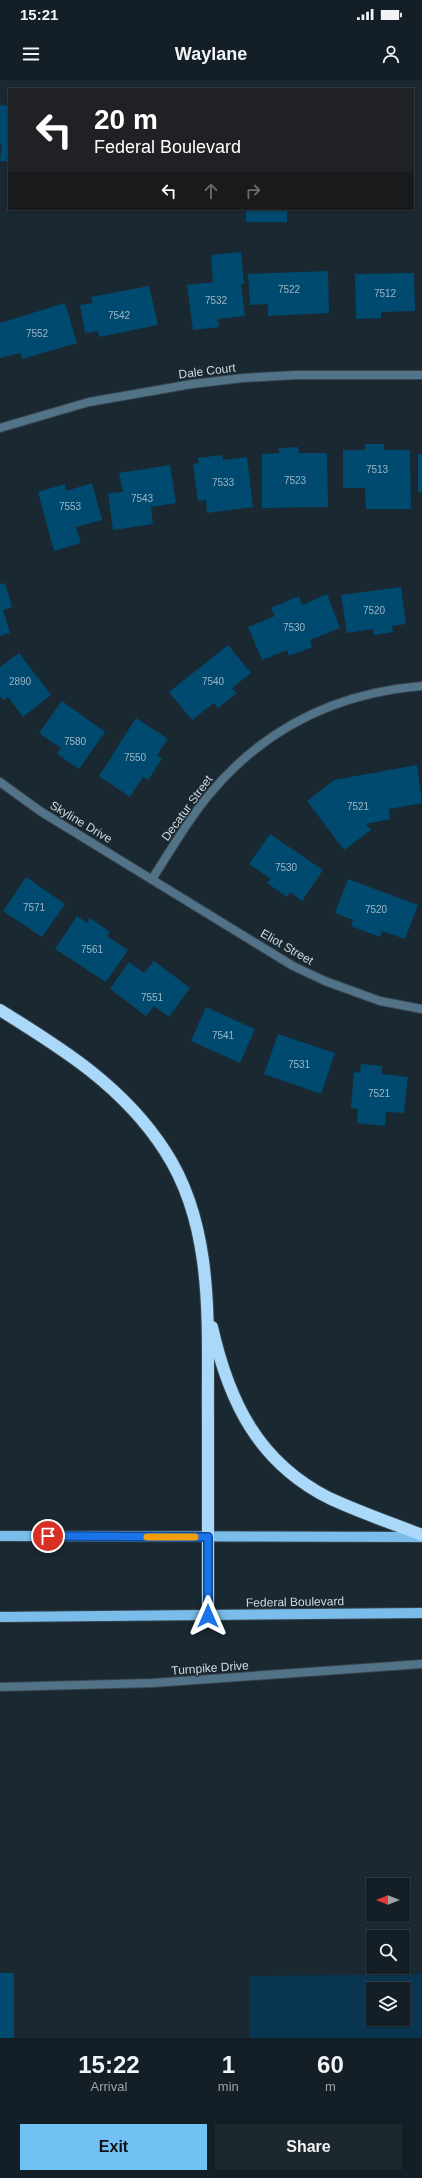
<!DOCTYPE html>
<html lang="en">
<head>
<meta charset="utf-8">
<style>
	body { margin:0; font-family:Arial,sans-serif; background:#1d272e; color:#f1f3f6; height:100vh; display:flex; flex-direction:column; font-size:15px; white-space:nowrap }
	* { box-sizing:border-box; margin:0 }
	p { font-size:13px; color:#9da2a7 }
	.icon { flex:none; width:22px; height:22px; fill:none; stroke:currentColor; stroke-width:2; stroke-linecap:round; stroke-linejoin:round }
	.map { position:relative; height:1958px; overflow:hidden }
	.side { display:flex; flex-direction:column; background:#141e26; flex:1 }
	.side>* { flex:none }
	.top-card { position:absolute; left:8px; top:8px; width:406px; height:122px; border-radius:0px; box-shadow:0 1px 3px #0004,0 0 0 1px #333c43; background:#202124; color:#fff; overflow:hidden }
	.needle { width:26px; rotate:270deg }
	.fabs { position:absolute; left:366px; top:1798px; display:grid; gap:8px }
	.fabs a { display:grid; place-items:center; width:44px; height:44px; border-radius:0px; background:#141e26; box-shadow:0 1px 3px #0004,0 0 0 1px #333c43; font-size:20px }
	.pin { position:absolute; display:grid; place-items:center; width:34px; height:34px; color:#fff; margin:-17px; border:2px solid #fff; border-radius:50%; box-shadow:0 1px 4px #0007 }
	.me { position:absolute; width:44px; margin:-22px; rotate:0deg; stroke-linejoin:round; filter:drop-shadow(0 0 3px #0008) }
	.turn { display:flex; align-items:center; gap:14px; height:84px; padding:0 20px; font-size:18px }
	.turn .icon { width:52px; height:52px; stroke-width:2.5 }
	.turn b { display:block; font-size:28px; line-height:34px }
	.lanes { display:flex; align-items:center; height:38px; padding:0 20px; background:#0003; justify-content:center; gap:20px; direction:ltr }
	.lanes .off { opacity:.35 }
	.eta { display:flex; justify-content:space-evenly; align-items:center; height:68px; text-align:center }
	.eta b { font-size:24px; font-weight:700; line-height:28px }
	.button { display:flex; gap:8px; margin-top:auto; padding:8px 20px }
	.button a { flex:1; height:46px; border-radius:0px; background:#72c1f5; color:#111; font-size:16px; font-weight:700; line-height:46px; text-align:center }
	.button a+a { background:#1d272e; color:#f1f3f6 }
	.status { display:flex; justify-content:space-between; align-items:center; height:28px; padding:0 20px; background:#141e26; direction:ltr }
	.status svg { height:11px; fill:currentColor }
	header { display:flex; justify-content:space-between; align-items:center; height:52px; padding:0 20px; background:#141e26; font-size:18px; font-weight:700 }
	.map>svg:first-child { display:block }
</style>
</head>
<body>
<div class="status"><b>15:21</b><svg viewBox="0 0 49 12"><path d="M0 12V9h3v3zM5 12V6h3v6zM10 12V3h3v9zM15 12V0h3v12zM26 1h20v11H26zM47 4h2v5h-2z"/></svg></div>
<header><svg class="icon" aria-label="menu" viewBox="0 0 24 24"><path d="M4 6h16M4 12h16M4 18h16"/></svg>Waylane<svg class="icon" aria-label="person" viewBox="0 0 24 24"><circle cx="12" cy="8" r="4"/><path d="M4 21q1-7 8-7t8 7"/></svg></header>
<div class="map">
<svg width="422" height="1958" viewBox="0 0 422 1958">
	<rect width="100%" height="100%" fill="#1a2832"/>
	<path fill="#083650" fill-rule="evenodd" d="M 422,1894 L 422,1958 L 249,1958 L 249,1896 ZM 373,1909 L 403,1909 L 403,1939 L 373,1939 Z"/>
	<path fill="#004a6f" d="M 0,25 L 9,26 L 9,82 L 0,81 L 2,64 L 0,64 Z
		M 246,129 L 287,129 L 287,142 L 246,142 Z
		M 241,172 L 244,204 L 241,204 L 245,236 L 218,239 L 219,247 L 193,250 L 187,205 L 213,202 L 211,175 Z
		M 328,191 L 329,233 L 268,236 L 268,224 L 250,225 L 248,194 Z
		M 414,193 L 415,231 L 381,232 L 381,238 L 356,239 L 355,194 Z
		M 149,206 L 158,245 L 99,257 L 98,251 L 85,253 L 80,225 L 93,223 L 91,217 Z
		M 65,223 L 77,263 L 22,279 L 20,273 L 0,278 L 0,243 Z
		M 365,364 L 384,364 L 384,370 L 410,370 L 411,429 L 366,429 L 365,408 L 343,408 L 343,370 L 365,370 Z
		M 298,367 L 299,373 L 327,373 L 328,427 L 262,428 L 262,374 L 279,373 L 279,368 Z
		M 418,374 L 422,374 L 422,412 L 418,412 Z
		M 222,375 L 223,380 L 247,377 L 253,427 L 207,433 L 206,420 L 198,421 L 193,384 L 199,383 L 198,378 Z
		M 170,385 L 176,423 L 151,427 L 153,444 L 113,450 L 108,413 L 123,412 L 119,393 Z
		M 92,403 L 102,440 L 76,447 L 81,463 L 54,471 L 38,412 L 65,404 L 66,411 Z
		M 5,503 L 12,527 L 3,530 L 10,553 L 0,556 L 0,504 Z
		M 401,507 L 406,544 L 392,546 L 393,552 L 374,555 L 373,549 L 347,553 L 341,515 Z
		M 327,514 L 340,548 L 310,560 L 312,567 L 289,576 L 287,570 L 262,580 L 248,547 L 275,536 L 271,528 L 299,516 L 302,525 Z
		M 228,565 L 251,593 L 232,608 L 237,613 L 218,628 L 214,623 L 192,640 L 169,612 Z
		M 19,573 L 51,615 L 23,637 L 8,617 L 3,620 L 0,616 L 0,587 Z
		M 62,621 L 105,652 L 79,689 L 57,674 L 61,668 L 39,653 Z
		M 136,638 L 168,659 L 157,675 L 162,679 L 148,700 L 143,697 L 130,717 L 99,696 Z
		M 417,685 L 422,723 L 389,729 L 390,739 L 366,744 L 371,750 L 344,770 L 307,721 L 334,700 Z
		M 270,754 L 323,790 L 302,821 L 290,812 L 287,817 L 267,803 L 271,799 L 249,784 Z
		M 26,797 L 65,824 L 42,857 L 3,831 Z
		M 348,799 L 418,825 L 405,859 L 382,851 L 380,857 L 351,846 L 353,840 L 335,833 Z
		M 77,836 L 87,843 L 90,838 L 110,852 L 107,856 L 128,870 L 106,902 L 55,869 Z
		M 154,881 L 190,908 L 169,937 L 154,926 L 146,936 L 110,909 L 129,882 L 144,893 Z
		M 206,927 L 255,949 L 240,983 L 191,961 Z
		M 278,954 L 335,973 L 321,1014 L 264,994 Z
		M 361,984 L 382,986 L 382,994 L 408,997 L 404,1033 L 386,1032 L 385,1046 L 357,1043 L 358,1029 L 351,1028 L 354,992 L 360,993 Z
		M 0,1893 L 14,1893 L 14,1958 L 0,1958 Z"/>
	<g fill="none" stroke-linecap="round" stroke-linejoin="round">
		<defs>
			<path id="minor" d="M 0,348 L 89,322 L 192,304 L 243,298 L 296,295 L 422,295
				M 0,702 L 40,731 L 293,886 L 325,901 L 380,921 L 422,929
				M 152,799 C 170,772 187,741 208,716 C 263,649 336,613 422,606"/>
			<path id="tertiary" d="M 0,1607 L 153,1603 L 422,1584"/>
			<path id="primary" d="M 0,1456 L 422,1457
				M 0,1537 L 422,1533"/>
			<path id="motorway" d="M 0,930 C 63,969 124,1007 165,1071 C 216,1149 207,1249 208,1338 C 208,1404 208,1470 208,1536
				M 212,1247 C 229,1322 258,1382 329,1418 C 359,1432 391,1443 422,1455"/>
		</defs>
		<use href="#minor" stroke="#37444e" stroke-width="10"/>
		<use href="#tertiary" stroke="#37444e" stroke-width="10"/>
		<use href="#primary" stroke="#37444e" stroke-width="12"/>
		<use href="#motorway" stroke="#37444e" stroke-width="14"/>
		<use href="#minor" stroke="#527287" stroke-width="8"/>
		<use href="#tertiary" stroke="#527287" stroke-width="8"/>
		<use href="#primary" stroke="#7abdea" stroke-width="10"/>
		<use href="#motorway" stroke="#a9d8f8" stroke-width="12"/>
	</g>
	<g fill="none" stroke-linecap="round" stroke-linejoin="round">
		<defs>
			<path id="route" d="M 48,1456 L 208,1457 L 208,1536"/>
		</defs>
		<use href="#route" stroke="#114b97" stroke-width="10"/>
		<use href="#route" stroke="#1a73e8" stroke-width="7"/>
		<path stroke="#f59e0b" stroke-width="7" d="M 147,1457 L 195,1457"/>
	</g>
	<g text-anchor="middle" stroke-width="3" stroke-linejoin="round" paint-order="stroke">
		<g font-size="10" fill="#9cb5c3">
			<text x="289" y="213">7522</text>
			<text x="385" y="217">7512</text>
			<text x="216" y="224">7532</text>
			<text x="119" y="239">7542</text>
			<text x="37" y="257">7552</text>
			<text x="377" y="393">7513</text>
			<text x="295" y="404">7523</text>
			<text x="223" y="406">7533</text>
			<text x="142" y="422">7543</text>
			<text x="70" y="430">7553</text>
			<text x="374" y="534">7520</text>
			<text x="294" y="551">7530</text>
			<text x="20" y="605">2890</text>
			<text x="213" y="605">7540</text>
			<text x="75" y="665">7580</text>
			<text x="135" y="681">7550</text>
			<text x="358" y="730">7521</text>
			<text x="286" y="791">7530</text>
			<text x="34" y="831">7571</text>
			<text x="376" y="833">7520</text>
			<text x="92" y="873">7561</text>
			<text x="152" y="921">7551</text>
			<text x="223" y="959">7541</text>
			<text x="299" y="988">7531</text>
			<text x="379" y="1017">7521</text>
		</g>
		<g font-size="12" fill="#d0d9df" stroke="#1a2832">
			<text transform="translate(207 291) rotate(-7)" y="4">Dale Court</text>
			<text transform="translate(187 728) rotate(-54)" y="4">Decatur Street</text>
			<text transform="translate(81 742) rotate(31)" y="4">Skyline Drive</text>
			<text transform="translate(287 867) rotate(30)" y="4">Eliot Street</text>
			<text transform="translate(295 1522) rotate(-1)" y="4">Federal Boulevard</text>
			<text transform="translate(210 1588) rotate(-4)" y="4">Turnpike Drive</text>
		</g>
	</g>
</svg>
<div class="fabs">
<a><svg class="needle" viewBox="-14 -14 28 28"><path d="M0-13l5 13h-10z" fill="#e53935"/><path d="M0 13l5-13h-10z" fill="#9da2a7"/></svg></a>
<a><svg class="icon" aria-label="search" viewBox="0 0 24 24"><circle cx="10" cy="10" r="6"/><path d="M15 15l6 6"/></svg></a>
<a><svg class="icon" aria-label="layers" viewBox="0 0 24 24"><path d="M12 4l9 5-9 5-9-5zM3 14l9 5 9-5"/></svg></a>
</div>
<div class="pin" style="left:48px;top:1456px;background:#d93025"><svg class="icon" aria-label="arrive" viewBox="0 0 24 24"><path d="M6 21V4h12l-3 4 3 4H6"/></svg></div>
<svg class="me" style="left:208px;top:1536px" viewBox="-20 -20 40 40"><path d="M0-17L14 15 0 8-14 15z" fill="#1a73e8" stroke="#fff" stroke-width="4"/></svg>
<div class="top-card">
<div class="turn"><svg class="icon" aria-label="left" viewBox="0 0 24 24"><path d="M17 20v-9H6M10 6l-5 5 5 5"/></svg><div><b>20 m</b>Federal Boulevard</div></div>
<div class="lanes"><svg class="icon" aria-label="left" viewBox="0 0 24 24"><path d="M17 20v-9H6M10 6l-5 5 5 5"/></svg><svg class="icon off" aria-label="ahead" viewBox="0 0 24 24"><path d="M12 20V5M6 11l6-6 6 6"/></svg><svg class="icon off" aria-label="right" viewBox="0 0 24 24"><path d="M7 20v-9h11M14 6l5 5-5 5"/></svg></div>
</div>
</div>
<section class="side">
<div class="eta">
<div><b>15:22</b><p>Arrival</p></div>
<div><b>1</b><p>min</p></div>
<div><b>60</b><p>m</p></div>
</div>
<div class="button"><a>Exit</a><a>Share</a></div>
</section>
</body>
</html>
